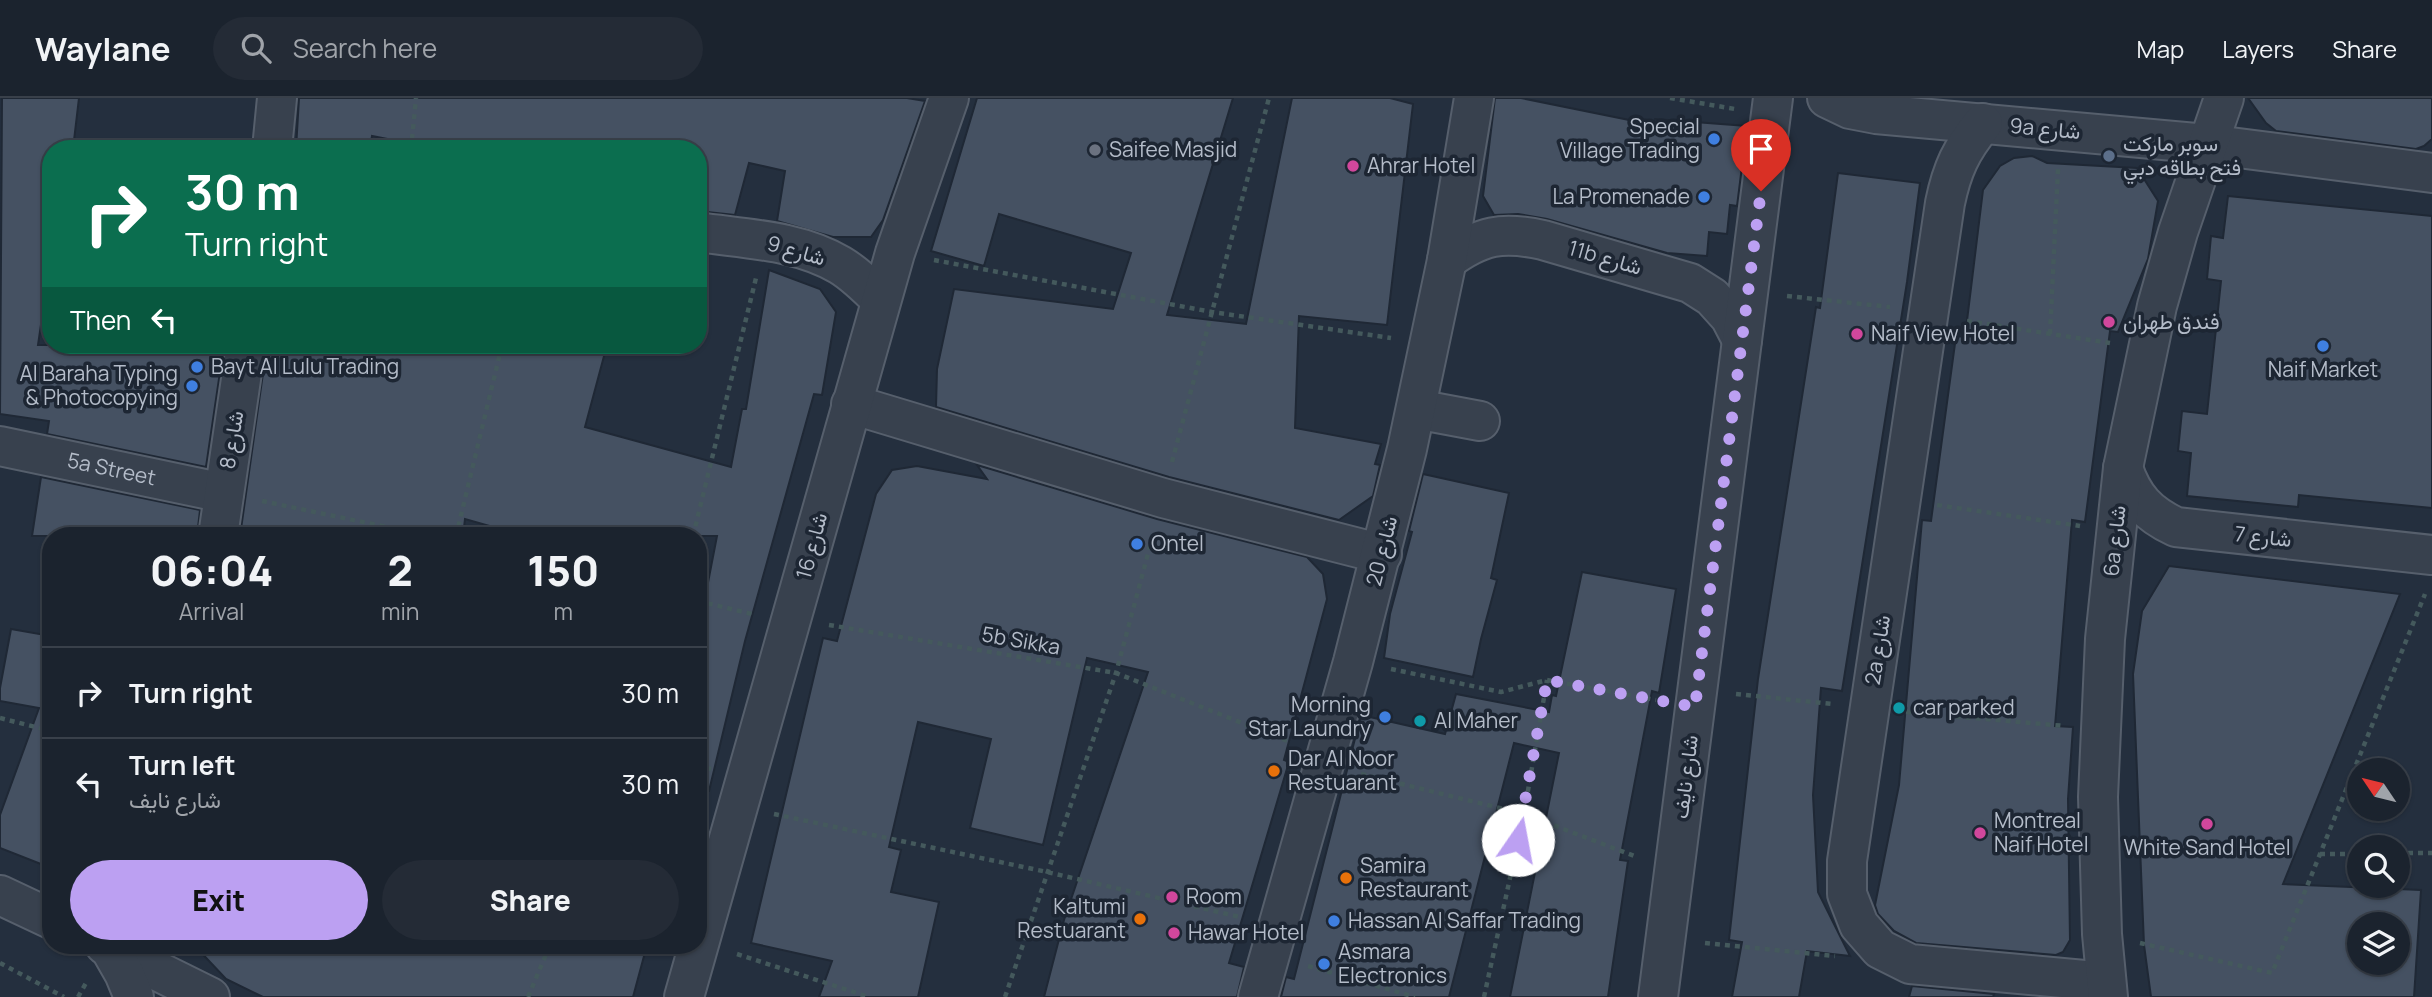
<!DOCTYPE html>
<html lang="en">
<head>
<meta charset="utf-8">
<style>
	body { margin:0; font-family:Manrope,Vazirmatn,sans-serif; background:#242b36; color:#f1f3f6; height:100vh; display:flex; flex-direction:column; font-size:26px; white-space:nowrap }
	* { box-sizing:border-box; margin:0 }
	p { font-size:23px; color:#a0a4aa }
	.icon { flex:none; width:38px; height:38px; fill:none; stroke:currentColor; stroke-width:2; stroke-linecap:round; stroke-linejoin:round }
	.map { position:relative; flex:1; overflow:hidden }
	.sheet { position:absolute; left:42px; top:429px; width:665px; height:427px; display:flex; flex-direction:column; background:#1b232e; border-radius:28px; box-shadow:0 2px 5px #0004,0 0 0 2px #39404a }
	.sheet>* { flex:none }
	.guide { position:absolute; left:42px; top:42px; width:665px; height:214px; border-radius:28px; box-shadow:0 2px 5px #0004,0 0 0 2px #39404a; background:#0b6e4f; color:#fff; overflow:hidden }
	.needle { width:46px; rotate:305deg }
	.buttons { position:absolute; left:2347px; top:660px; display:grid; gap:14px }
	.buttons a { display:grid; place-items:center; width:63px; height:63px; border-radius:50%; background:#1b232e; box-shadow:0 2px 5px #0004,0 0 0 2px #39404a; font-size:35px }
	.pin { position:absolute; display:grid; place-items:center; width:60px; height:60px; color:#fff; margin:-72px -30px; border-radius:50% 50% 50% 0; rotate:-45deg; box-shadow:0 0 7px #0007 }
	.pin .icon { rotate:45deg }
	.me { position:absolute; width:77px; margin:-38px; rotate:12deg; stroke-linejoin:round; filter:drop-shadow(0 0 5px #0008) }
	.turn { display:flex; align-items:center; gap:24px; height:147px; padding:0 28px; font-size:32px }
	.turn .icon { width:91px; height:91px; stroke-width:2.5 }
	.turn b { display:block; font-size:49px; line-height:60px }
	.then { display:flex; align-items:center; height:66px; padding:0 28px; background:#0003; gap:14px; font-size:26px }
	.eta { display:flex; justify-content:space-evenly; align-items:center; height:119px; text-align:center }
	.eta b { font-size:42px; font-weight:800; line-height:49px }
	.action { display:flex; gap:14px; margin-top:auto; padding:14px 28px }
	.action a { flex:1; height:80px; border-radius:42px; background:#bca0f2; color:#111; font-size:28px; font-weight:800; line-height:80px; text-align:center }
	.action a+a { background:#242b36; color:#f1f3f6 }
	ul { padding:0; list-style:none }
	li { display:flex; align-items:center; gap:21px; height:91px; padding:0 28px; border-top:2px solid #39404a }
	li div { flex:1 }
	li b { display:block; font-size:26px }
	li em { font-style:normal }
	header { display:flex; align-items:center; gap:42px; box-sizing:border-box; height:98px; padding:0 35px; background:#1b232e; border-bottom:2px solid #39404a }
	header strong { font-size:33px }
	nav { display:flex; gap:38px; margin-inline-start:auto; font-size:24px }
	.search { width:490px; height:63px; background:#242b36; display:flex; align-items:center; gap:18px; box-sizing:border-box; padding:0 24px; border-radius:38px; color:#a0a4aa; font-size:26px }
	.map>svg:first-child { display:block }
</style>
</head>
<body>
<header>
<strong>Waylane</strong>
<div class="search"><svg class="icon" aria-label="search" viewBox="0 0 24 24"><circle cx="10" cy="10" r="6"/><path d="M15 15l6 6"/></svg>Search here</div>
<nav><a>Map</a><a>Layers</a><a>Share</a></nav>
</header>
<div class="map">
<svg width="2432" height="899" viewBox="0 0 2432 899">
	<rect width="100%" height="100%" fill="#242f3e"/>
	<path fill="#455162" stroke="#1f2835" stroke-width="2" fill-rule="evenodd" d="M 2,0 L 79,0 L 73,51 L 51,51 L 51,159 L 38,247 L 224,247 L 206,369 L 47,336 L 49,323 L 0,316 Z
		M 299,0 L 907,0 L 925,3 L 883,122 L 871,139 L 833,139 L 777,123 L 785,73 L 749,65 L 735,117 L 698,113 L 698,51 L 438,51 L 372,38 L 370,51 L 296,51 Z
		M 977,0 L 1233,0 L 1167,217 L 1246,226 L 1292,0 L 1390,0 L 1413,6 L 1387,227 L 1299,218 L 1295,330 L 1381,346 L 1375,366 L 1380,367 L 1373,398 L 1339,422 L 1169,379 L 936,309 L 937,271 L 954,191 L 1113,211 L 1131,155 L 999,116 L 984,168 L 931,153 Z
		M 1495,0 L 1521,0 L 1654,27 L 1655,21 L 1747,28 L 1737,108 L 1730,107 L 1727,136 L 1709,134 L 1707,158 L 1667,155 L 1547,121 L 1518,116 L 1494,117 L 1483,98 Z
		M 2248,0 L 2432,0 L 2432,41 L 2424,48 L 2416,51 L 2276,33 L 2266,25 Z
		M 2032,58 L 2047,65 L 2137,70 L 2158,103 L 2148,161 L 2118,234 L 2110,233 L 2085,424 L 2072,422 L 2055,628 L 2073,629 L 2068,701 L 2070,842 L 2063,854 L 2056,857 L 1916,845 L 1894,833 L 1878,816 L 1875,807 L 1899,687 L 1922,422 L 1931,423 L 1956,238 L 1965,239 L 1983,92 L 2000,68 L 2014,60 Z
		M 1838,75 L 1920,85 L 1907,184 L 1842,593 L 1821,590 L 1813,697 L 1818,794 L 1850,858 L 1807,853 L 1799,899 L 1732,899 L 1742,844 L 1729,842 L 1758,581 L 1816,209 L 1820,210 Z
		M 2228,98 L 2432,118 L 2432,410 L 2299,397 L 2298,409 L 2187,398 L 2191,355 L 2178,353 L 2182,313 L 2207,316 L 2221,183 L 2207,181 L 2211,138 L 2223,140 Z
		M 769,172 L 820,191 L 836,214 L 822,297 L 814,296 L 745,543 L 709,693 L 698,692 L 698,536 L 717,438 L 525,438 L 465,421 L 463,438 L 240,438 L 267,247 L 607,247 L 585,329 L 731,369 L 742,311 L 746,311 Z
		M 977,367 L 1157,421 L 1307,459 L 1323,476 L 1327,501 L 1284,662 L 1289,664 L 1229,865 L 1244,869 L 1237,899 L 1044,899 L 1064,822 L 1148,574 L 1087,560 L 1043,747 L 970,730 L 991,641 L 918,624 L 889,749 L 901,752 L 891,794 L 939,804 L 918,899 L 819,899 L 832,863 L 751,845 L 823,540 L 837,543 L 876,396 L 892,372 L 917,368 L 987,381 Z
		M 1423,376 L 1509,395 L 1491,480 L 1497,482 L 1481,541 L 1473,579 L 1384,560 L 1390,516 L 1412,434 L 1409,433 Z
		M 41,379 L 200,412 L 197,438 L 32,438 Z
		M 2169,468 L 2400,496 L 2283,786 L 2421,792 L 2414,899 L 2151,899 L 2144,847 L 2133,576 L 2142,513 ZM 2359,826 L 2398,826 L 2398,864 L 2359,864 Z
		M 1582,474 L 1676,491 L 1659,595 L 1652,593 L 1620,762 L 1628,763 L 1608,899 L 1510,899 L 1559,655 L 1514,645 L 1449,899 L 1281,899 L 1286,879 L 1294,881 L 1361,617 L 1445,636 L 1456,596 L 1549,614 L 1552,597 L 1556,598 Z
		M 11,531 L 51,538 L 51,770 L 0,750 L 0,717 L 39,610 L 0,603 L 0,590 Z
		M 194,847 L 647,847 L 633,899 L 263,899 L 226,881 Z
		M 1912,888 L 1994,896 L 1993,899 L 1909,899 Z"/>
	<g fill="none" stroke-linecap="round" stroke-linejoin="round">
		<defs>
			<g id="minor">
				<path d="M 1827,0 L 1850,11 L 1876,16 L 2207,46 L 2432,75"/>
				<path d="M 1983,25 C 1961,52 1952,71 1945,105 L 1847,763 L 1847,796 L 1859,827 L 1880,851 L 1910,866 L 2106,884"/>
				<path d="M 272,51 L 277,0"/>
				<path d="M 698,134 C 746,141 798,142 840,167 C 855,176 868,189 881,202"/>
				<path d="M 1447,162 C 1481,137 1502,133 1543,142 L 1690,185 L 1712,199 L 1730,219 L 1742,242"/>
				<path d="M 851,306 L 1163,400 L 1382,456"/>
				<path d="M 1416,311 L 1480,323"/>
				<path id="s1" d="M 0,348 L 224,395"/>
				<path d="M 2123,370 C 2133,400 2148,416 2176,429 L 2432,457"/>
				<path d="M 218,438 L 246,247"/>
				<path d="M 0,797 L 51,821"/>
				<path d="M 105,847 L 210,899"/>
				<path d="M 108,847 L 124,875 L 134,899"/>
				<path d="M 684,899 L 895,155 L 949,0"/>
				<path d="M 1258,899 L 1353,564 L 1407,351 L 1447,162 L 1474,0"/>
				<path d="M 1658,899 L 1773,0"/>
				<path d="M 2108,899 L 2102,836 L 2098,699 L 2105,541 L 2123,370 L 2157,208 L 2178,134 L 2224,0"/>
			</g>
		</defs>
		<use href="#minor" stroke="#565f6c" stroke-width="42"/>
		<path stroke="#44595c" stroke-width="4.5" stroke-dasharray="5 5" stroke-linecap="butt" d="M 1670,0 L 1735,11
			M 411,51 L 416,0
			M 934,162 L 1212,214 L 1391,240
			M 1787,198 L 1890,209
			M 1967,223 L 2110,245
			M 2050,236 L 2058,71
			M 1172,364 L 1269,0
			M 262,403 L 430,438
			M 1937,407 L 2080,428
			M 456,438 L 502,247
			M 693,438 L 756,180
			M 698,503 L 752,516
			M 829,527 L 1116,575 L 1290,644
			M 1391,571 L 1501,594 L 1547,582 L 1656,602
			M 1736,596 L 1832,606
			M 1906,614 L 2065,628
			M 0,620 L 51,633
			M 698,668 L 711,671
			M 1361,676 L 1524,716 L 1637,759
			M 774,716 L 1047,774 L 1240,819
			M 2398,755 L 2432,755
			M 2320,756 L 2359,756
			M 1705,845 L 1835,858
			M 2140,845 L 2272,875 L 2425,496
			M 737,856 L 869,899
			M 0,865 L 64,899
			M 1308,868 L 1415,899
			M 78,899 L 86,885
			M 528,899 L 550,847
			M 1005,899 L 1116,575 L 1153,437
			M 1484,899 L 1524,716 L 1547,582"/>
		<use href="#minor" stroke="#38414e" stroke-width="38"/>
	</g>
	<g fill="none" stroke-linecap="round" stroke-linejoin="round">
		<path stroke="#bca0f2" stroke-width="12" stroke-dasharray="0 21.6" d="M 1518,742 L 1547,582 L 1695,609 L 1761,93"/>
	</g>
	<g fill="#3f7fe0" stroke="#1d2633" stroke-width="2.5">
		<circle cx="1714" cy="41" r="7"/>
		<circle cx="1704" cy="99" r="7"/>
		<circle cx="2323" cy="248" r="7"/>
		<circle cx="197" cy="269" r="7"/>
		<circle cx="192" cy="288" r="7"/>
		<circle cx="1137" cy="446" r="7"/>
		<circle cx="1385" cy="619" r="7"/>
		<circle cx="1334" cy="823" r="7"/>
		<circle cx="1324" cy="866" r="7"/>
	</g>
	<circle fill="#6b7280" stroke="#1d2633" stroke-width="2.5" cx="1095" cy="52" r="7"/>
	<circle fill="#5c6f8a" stroke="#1d2633" stroke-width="2.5" cx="2109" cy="58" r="7"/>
	<g fill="#d1479c" stroke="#1d2633" stroke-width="2.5">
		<circle cx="1353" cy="68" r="7"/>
		<circle cx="2109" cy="224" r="7"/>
		<circle cx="1857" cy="236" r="7"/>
		<circle cx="2207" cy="726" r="7"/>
		<circle cx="1980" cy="735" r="7"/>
		<circle cx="1172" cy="799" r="7"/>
		<circle cx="1174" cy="835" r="7"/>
	</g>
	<g fill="#0f9aa8" stroke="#1d2633" stroke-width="2.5">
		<circle cx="1899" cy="610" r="7"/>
		<circle cx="1420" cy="623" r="7"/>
	</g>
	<g fill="#e8710a" stroke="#1d2633" stroke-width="2.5">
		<circle cx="1274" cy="673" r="7"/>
		<circle cx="1346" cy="780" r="7"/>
		<circle cx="1140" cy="821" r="7"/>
	</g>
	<g text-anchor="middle" stroke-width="7" stroke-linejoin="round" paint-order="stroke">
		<g font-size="21" fill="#b4bcc9" stroke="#1d2633" text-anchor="start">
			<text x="1700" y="36" text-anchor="end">Special<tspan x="1700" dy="24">Village Trading</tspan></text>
			<text x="2123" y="53">سوبر ماركت<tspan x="2123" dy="24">فتح بطاقه دبي</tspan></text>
			<text x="1109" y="59">Saifee Masjid</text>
			<text x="1367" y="75">Ahrar Hotel</text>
			<text x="1690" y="106" text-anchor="end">La Promenade</text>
			<text x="2123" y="231">فندق طهران</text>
			<text x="1871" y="243">Naif View Hotel</text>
			<text x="211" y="276">Bayt Al Lulu Trading</text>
			<text x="2323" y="279" text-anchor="middle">Naif Market</text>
			<text x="178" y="283" text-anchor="end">Al Baraha Typing<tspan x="178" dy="24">&amp; Photocopying</tspan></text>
			<text x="1151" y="453">Ontel</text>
			<text x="1371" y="614" text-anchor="end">Morning<tspan x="1371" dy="24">Star Laundry</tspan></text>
			<text x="1913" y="617">car parked</text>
			<text x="1434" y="630">Al Maher</text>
			<text x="1288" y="668">Dar Al Noor<tspan x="1288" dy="24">Restuarant</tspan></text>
			<text x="1994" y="730">Montreal<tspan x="1994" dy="24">Naif Hotel</tspan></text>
			<text x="2207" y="757" text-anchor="middle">White Sand Hotel</text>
			<text x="1360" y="775">Samira<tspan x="1360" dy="24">Restaurant</tspan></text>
			<text x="1186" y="806">Room</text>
			<text x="1126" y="816" text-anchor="end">Kaltumi<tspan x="1126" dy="24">Restuarant</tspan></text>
			<text x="1348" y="830">Hassan Al Saffar Trading</text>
			<text x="1188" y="842">Hawar Hotel</text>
			<text x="1338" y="861">Asmara<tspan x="1338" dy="24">Electronics</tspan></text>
		</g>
		<g font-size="21" fill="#b4bcc9" stroke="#1d2633">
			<text transform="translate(2045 31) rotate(5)" y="7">9a شارع</text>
			<text transform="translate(796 153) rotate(16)" y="7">شارع 9</text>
			<text transform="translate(1605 160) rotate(16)" y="7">11b شارع</text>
			<text transform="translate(232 342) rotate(-81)" y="7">شارع 8</text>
			<text dy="7" stroke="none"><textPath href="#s1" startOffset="114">5a Street</textPath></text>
			<text transform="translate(2263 439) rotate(6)" y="7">شارع 7</text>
			<text transform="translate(2115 443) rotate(-84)" y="7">6a شارع</text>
			<text transform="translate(812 448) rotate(-75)" y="7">شارع 16</text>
			<text transform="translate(1382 453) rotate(-76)" y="7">شارع 20</text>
			<text transform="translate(1021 543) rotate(10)" y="7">5b Sikka</text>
			<text transform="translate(1878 552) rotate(-81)" y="7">2a شارع</text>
			<text transform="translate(1686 679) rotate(-83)" y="7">شارع نايف</text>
		</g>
	</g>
</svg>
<div class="buttons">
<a><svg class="needle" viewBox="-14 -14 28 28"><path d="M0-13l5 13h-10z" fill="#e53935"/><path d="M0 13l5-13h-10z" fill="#a0a4aa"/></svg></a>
<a><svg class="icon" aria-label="search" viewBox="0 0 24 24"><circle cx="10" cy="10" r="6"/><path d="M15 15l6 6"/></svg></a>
<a><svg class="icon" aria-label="layers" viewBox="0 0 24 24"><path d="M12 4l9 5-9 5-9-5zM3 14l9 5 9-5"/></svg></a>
</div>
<div class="pin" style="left:1761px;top:93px;background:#d93025"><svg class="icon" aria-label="arrive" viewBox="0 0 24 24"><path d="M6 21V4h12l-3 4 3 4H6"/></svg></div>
<svg class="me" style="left:1518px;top:742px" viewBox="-20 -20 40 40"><circle r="19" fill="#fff"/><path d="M0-13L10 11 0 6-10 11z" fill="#bca0f2"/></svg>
<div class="guide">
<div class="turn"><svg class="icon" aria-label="right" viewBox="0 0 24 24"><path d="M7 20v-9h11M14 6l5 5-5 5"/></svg><div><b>30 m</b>Turn right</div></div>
<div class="then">Then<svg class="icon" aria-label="left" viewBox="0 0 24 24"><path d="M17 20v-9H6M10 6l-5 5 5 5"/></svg></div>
</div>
<section class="sheet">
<div class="eta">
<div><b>06:04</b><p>Arrival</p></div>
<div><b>2</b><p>min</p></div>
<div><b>150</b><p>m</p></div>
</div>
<ul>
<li><svg class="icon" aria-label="right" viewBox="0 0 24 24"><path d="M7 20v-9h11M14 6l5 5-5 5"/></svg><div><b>Turn right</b></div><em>30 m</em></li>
<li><svg class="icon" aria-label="left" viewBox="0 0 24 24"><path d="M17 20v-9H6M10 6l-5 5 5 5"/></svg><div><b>Turn left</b><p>شارع نايف</p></div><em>30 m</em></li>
</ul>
<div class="action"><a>Exit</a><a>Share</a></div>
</section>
</div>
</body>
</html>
